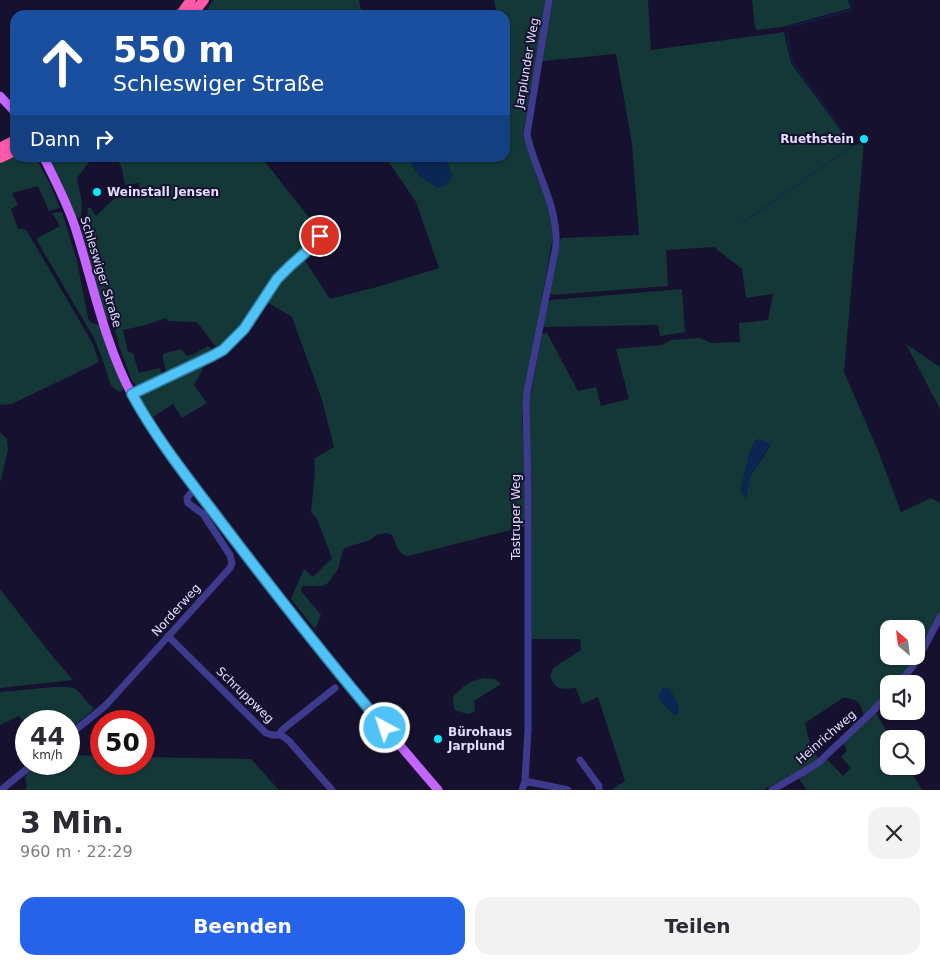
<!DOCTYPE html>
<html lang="de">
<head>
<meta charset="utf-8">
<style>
	body { margin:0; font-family:"DejaVu Sans",sans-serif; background:#f2f2f3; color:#2b2b33; height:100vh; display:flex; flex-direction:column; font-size:19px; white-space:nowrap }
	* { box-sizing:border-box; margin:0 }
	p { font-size:16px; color:#7c7c81 }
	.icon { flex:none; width:28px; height:28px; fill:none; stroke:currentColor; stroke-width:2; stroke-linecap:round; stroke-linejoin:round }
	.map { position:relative; height:790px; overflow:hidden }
	.side { display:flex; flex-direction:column; background:#fff; flex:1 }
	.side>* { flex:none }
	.banner { position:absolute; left:10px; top:10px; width:500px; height:152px; border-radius:15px; box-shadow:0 1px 4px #0004; background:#1a4fa0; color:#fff; overflow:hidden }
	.needle { width:32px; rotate:332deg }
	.buttons { position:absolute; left:880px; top:620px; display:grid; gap:10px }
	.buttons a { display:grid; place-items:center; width:45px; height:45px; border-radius:10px; background:#fff; box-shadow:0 1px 4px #0004; font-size:25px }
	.speed { position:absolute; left:15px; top:710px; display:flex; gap:10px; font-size:25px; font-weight:700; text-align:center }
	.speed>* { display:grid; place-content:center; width:65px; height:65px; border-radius:50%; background:#fff; box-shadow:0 1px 4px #0004; line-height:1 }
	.speed small { font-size:12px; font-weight:400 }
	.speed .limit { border:8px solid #d22; background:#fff; color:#111 }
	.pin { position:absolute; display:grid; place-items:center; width:42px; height:42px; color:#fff; margin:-21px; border:2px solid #fff; border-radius:50%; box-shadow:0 1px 5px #0007 }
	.me { position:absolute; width:55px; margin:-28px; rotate:320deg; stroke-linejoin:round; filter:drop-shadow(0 0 4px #0008) }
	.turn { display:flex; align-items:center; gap:18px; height:105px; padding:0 20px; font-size:22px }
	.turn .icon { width:65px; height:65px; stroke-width:2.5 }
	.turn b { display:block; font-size:35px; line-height:42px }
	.then { display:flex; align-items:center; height:48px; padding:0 20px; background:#0003; gap:10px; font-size:19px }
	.round { display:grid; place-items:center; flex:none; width:52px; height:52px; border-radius:15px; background:#f2f2f3 }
	.summary { display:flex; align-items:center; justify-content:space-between; height:85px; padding:0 20px }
	h1 { font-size:30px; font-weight:700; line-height:38px }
	.action { display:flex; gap:10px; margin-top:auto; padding:10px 20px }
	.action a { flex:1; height:58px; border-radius:15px; background:#2563eb; color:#fff; font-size:20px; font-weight:700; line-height:58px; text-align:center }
	.action a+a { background:#f2f2f3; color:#2b2b33 }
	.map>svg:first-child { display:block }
</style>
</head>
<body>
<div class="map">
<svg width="940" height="790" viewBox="0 0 940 790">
	<rect width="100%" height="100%" fill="#16112e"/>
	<path fill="#143837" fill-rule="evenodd" d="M 213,0 L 359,0 L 362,15 L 204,15 Z
		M 494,0 L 547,0 L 523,133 L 536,175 L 550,211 L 553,229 L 552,242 L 524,398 L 522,416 L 526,484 L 526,526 L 408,556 C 398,555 396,543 392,535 L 387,533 L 378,534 L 370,540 L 351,546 L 345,548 L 342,553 L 338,569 L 328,583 L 322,586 L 302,586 L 301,591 L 321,615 L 315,629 L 291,599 L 304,569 L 313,577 L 332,558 L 317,519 L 311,512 L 315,470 L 314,459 L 334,447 L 322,400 L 292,317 L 267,302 L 280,281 L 304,259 L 330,299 L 377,287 L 439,268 L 416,202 L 386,158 L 409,158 C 412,164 415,171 420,176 C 425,180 432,183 438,188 L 452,177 C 450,170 449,163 443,158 L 505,158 L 505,15 L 497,15 Z
		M 552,0 L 648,0 L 651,50 L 784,32 L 791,63 L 852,146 L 864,142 L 844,372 L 879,453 L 901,512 L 931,498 L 940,503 L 940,615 L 916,656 L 916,629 L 889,629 L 889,656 L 916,656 L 908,669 L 895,684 L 889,684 L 889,691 L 864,717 C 861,702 858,699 843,698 L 805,723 L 810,744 L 819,759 L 796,773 L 763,790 L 611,790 L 625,781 L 598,697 L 582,704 L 576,688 C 561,689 557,691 550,677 L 553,668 L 581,650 L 580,639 L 530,639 L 532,482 L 528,408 L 542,334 L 547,333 L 578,391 L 596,387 L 601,406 L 629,399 L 616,349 L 662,345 L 671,340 L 700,338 L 711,343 L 740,342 L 739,323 L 768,320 L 773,294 L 746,298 L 742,269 L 714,247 L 666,250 L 668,286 L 552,295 L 549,292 L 561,238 L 639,235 L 632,143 L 616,54 L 542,61 ZM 760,439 L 771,445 L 741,490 L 749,455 L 755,441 Z
		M 752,0 L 848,0 L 851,8 L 782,27 L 757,30 L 755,27 Z
		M 15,155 L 15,158 L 36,158 L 50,184 L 60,208 L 49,211 L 38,186 L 12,193 L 18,205 L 11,209 L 18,229 L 24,229 L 27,231 L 93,344 L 99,362 L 12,404 L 0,405 L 0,163 Z
		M 48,158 L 92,158 L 77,178 C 79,190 85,207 80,218 L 75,217 Z
		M 117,158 L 262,158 L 314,224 L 318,235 C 306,248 291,257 278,270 C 265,284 258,302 247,318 C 227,347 197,360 167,374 L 163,360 L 163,354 L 181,349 L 187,356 L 194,354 L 208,346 L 212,349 L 216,347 L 197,322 L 168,321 L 166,318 L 146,325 L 123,330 L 128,352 L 133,353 L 139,373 L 160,368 L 162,376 L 141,385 L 136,385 L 132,381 L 119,346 L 114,325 L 111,321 L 106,319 L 80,226 C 87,221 87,216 88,208 L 91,208 L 96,216 L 114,199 L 140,194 L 139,183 L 125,185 L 122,169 Z
		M 62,212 L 77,261 L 88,318 L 91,323 L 100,325 L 124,385 L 123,390 L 120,392 L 116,390 L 111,385 L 102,358 L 94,338 L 36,239 L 60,226 L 52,213 Z
		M 682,289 L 685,332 L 660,336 L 658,325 L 543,327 L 546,304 L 551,300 Z
		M 906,344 L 940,367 L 940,409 Z
		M 205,365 L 194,385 L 207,403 L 182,418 L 173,404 L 153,417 L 140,398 L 141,393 L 146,390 Z
		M 0,432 L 7,439 L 8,450 L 0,483 Z
		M 0,589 L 49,652 L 73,680 L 0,688 Z
		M 484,678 L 495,679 L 501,684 L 474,701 L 475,711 L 469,714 L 456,711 L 454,708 L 453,697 C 465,685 467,682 484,678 Z
		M 54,687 L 68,687 L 76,689 L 94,709 L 69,730 L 69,721 L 26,721 L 26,725 L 19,716 L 0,725 L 0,692 Z
		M 876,713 L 891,739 L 889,739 L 889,766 L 908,766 L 922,790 L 807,790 L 799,779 L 827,759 L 843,776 L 851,768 L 841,757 L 847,750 L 843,743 Z
		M 69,755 L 101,756 L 101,764 L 144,764 L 144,757 L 251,759 L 279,790 L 25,790 L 27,786 L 25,778 L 27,774 L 40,764 L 69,764 Z"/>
	<path fill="#0b2652" d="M 409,158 L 443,158 C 449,163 450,170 452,177 C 448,183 444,187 437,188 C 432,183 425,180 420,176 C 415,171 412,164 409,158 Z
		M 760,439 L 771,444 L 751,474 L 746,499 L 741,491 L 749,455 L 755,441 Z
		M 667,687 C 674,694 679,703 679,713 L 674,716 C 669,709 663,706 658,698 L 662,689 Z"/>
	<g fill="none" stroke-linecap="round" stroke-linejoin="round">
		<path stroke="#0b2652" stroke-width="1" d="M 789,27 L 852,10 L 853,7 L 850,0
			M 741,224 L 851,147 L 852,144 L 792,61 L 787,33"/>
		<path stroke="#3e3b8e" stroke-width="7" d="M 132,394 L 212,356 L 223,350 L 233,341 L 244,329 L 277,279 L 290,266 L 316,243 L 323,229
			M 168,636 L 266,733 L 272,735 L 279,735 L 282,730 L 335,688
			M 899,684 L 913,666 L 924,648 L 940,617
			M 69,735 L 99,711 L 107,704 L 230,568 L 232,563 L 230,555 L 203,514 L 188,503 L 187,498 L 195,488
			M 279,735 L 284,737 L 289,741 L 332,790
			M 580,760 L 599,786 L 599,790
			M 525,781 L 568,790
			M 1,790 L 33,764
			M 522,790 L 525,781 L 528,730 L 528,484 L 526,407 L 527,392 L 556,246 C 558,203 535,173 527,134 L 549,0
			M 772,790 L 800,774 L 818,763 L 874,710 L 889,694"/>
		<path stroke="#c565ff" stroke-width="9" d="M 0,96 L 15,112
			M 44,158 C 55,180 67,203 75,227 C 93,283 104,342 132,395 C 142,414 155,431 167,449 C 186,476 206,502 226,528 C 293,618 365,705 438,790"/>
		<path stroke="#ff59a9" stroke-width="10" d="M 180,15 L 191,0
			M 192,15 L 204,0
			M 0,148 L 15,140
			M 0,158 L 15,151"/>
	</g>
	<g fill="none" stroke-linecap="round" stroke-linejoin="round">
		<defs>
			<path id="route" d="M 320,236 L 316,243 L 290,266 L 277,279 L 244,329 L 223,350 L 212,356 L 132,394 C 157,440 190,481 221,522 C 274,592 328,661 385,728"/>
		</defs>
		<use href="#route" stroke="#337fa1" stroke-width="12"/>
		<use href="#route" stroke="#4fc3f7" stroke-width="9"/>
	</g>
	<g fill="#0ae7ff" stroke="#16112e" stroke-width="2">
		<circle cx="864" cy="139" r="5"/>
		<circle cx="97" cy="192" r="5"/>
		<circle cx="438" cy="739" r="5"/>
	</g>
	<g text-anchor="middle" stroke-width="4" stroke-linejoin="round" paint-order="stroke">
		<g font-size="12" fill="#e1deff" stroke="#16112e">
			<text transform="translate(527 63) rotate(-80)" y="4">Jarplunder Weg</text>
			<text transform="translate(101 272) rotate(73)" y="4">Schleswiger Straße</text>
			<text transform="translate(516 517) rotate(-90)" y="4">Tastruper Weg</text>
			<text transform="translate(176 610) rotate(-48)" y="4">Norderweg</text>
			<text transform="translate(245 695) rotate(44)" y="4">Schruppweg</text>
			<text transform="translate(826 737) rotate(-41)" y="4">Heinrichweg</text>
		</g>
		<g font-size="12" font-weight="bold" fill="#e1deff" stroke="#16112e" text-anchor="start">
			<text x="854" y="143" text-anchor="end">Ruethstein</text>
			<text x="107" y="196">Weinstall Jensen</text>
			<text x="448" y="736">Bürohaus<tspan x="448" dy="14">Jarplund</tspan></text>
		</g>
	</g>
</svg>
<div class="buttons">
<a><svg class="needle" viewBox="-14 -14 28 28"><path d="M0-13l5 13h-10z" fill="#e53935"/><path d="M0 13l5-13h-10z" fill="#7c7c81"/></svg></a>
<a><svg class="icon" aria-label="sound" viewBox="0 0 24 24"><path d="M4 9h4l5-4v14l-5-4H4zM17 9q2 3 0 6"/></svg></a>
<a><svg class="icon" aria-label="search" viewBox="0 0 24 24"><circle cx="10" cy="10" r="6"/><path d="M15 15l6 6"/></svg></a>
</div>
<div class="speed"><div>44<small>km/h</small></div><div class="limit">50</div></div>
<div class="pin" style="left:320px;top:236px;background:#d93025"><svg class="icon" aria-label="arrive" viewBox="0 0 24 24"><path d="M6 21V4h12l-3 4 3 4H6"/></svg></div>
<svg class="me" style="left:385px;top:728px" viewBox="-20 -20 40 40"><circle r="17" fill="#4fc3f7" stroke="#fff" stroke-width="3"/><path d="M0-11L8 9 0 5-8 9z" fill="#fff"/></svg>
<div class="banner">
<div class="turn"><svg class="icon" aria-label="ahead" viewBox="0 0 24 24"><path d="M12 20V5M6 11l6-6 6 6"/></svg><div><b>550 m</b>Schleswiger Straße</div></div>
<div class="then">Dann<svg class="icon" aria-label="right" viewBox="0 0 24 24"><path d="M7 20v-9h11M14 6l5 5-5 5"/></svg></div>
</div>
</div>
<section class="side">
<div class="summary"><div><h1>3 Min.</h1><p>960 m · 22:29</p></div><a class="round"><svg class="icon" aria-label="close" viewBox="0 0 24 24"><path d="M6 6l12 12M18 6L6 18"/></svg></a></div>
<div class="action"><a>Beenden</a><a>Teilen</a></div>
</section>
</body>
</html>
